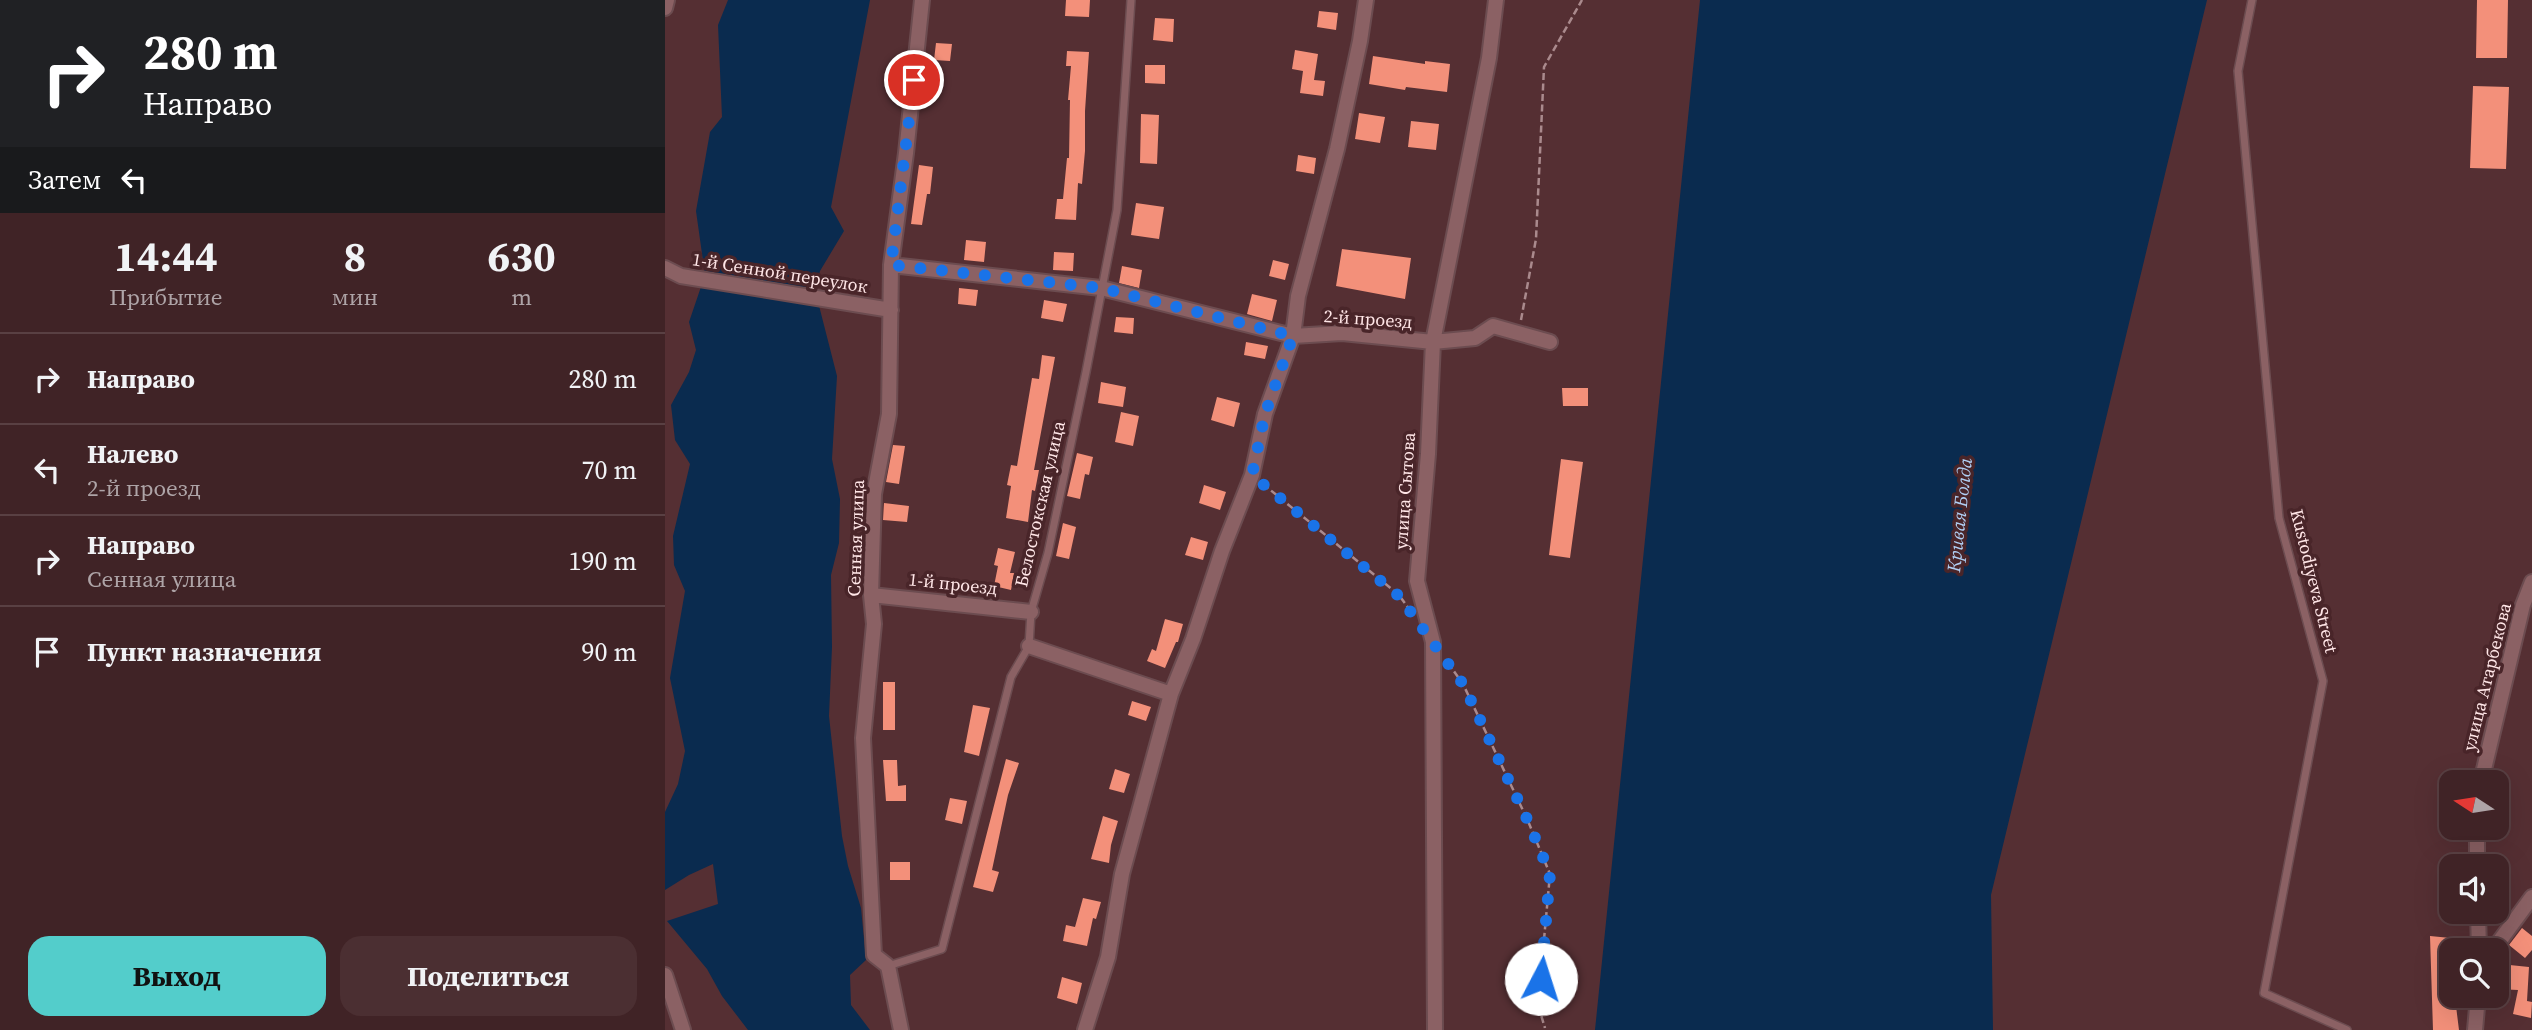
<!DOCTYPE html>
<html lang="ru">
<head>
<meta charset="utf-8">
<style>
	body { margin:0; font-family:"Source Serif 4",serif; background:#4b2f32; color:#f1f3f6; height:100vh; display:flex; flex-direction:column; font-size:26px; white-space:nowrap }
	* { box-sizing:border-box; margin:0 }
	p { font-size:23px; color:#aea4a7 }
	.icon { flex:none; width:38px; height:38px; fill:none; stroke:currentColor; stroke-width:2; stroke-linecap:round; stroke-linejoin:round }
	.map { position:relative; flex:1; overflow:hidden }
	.panel { display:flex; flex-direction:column; background:#402326; width:665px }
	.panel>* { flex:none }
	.guide { background:#202124; color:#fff; overflow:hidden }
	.needle { width:46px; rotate:282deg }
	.fabs { position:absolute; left:1774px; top:770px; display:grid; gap:14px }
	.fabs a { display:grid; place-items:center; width:70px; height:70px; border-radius:14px; background:#402326; box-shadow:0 7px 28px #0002,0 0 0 2px #594043; font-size:35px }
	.pin { position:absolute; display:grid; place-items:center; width:60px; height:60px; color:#fff; margin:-30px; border:4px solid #fff; border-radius:50%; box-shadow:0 2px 7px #0007 }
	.me { position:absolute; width:77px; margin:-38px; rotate:5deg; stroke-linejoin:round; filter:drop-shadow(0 0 5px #0008) }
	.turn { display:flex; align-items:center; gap:24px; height:147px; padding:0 28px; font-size:32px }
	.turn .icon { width:91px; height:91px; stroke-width:2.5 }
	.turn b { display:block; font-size:49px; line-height:60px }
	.then { display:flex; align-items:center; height:66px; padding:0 28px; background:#0003; gap:14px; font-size:26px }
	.eta { display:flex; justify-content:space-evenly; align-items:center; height:119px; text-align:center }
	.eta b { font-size:42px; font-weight:700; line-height:49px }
	.button { display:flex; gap:14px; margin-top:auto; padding:14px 28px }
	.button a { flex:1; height:80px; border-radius:21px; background:#53cdcb; color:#111; font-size:28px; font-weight:700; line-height:80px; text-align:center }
	.button a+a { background:#4b2f32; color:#f1f3f6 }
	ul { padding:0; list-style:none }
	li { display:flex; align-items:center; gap:21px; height:91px; padding:0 28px; border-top:2px solid #594043 }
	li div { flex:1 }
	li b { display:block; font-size:26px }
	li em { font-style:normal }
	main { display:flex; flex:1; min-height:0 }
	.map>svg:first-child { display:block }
</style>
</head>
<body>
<main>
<section class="panel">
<div class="guide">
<div class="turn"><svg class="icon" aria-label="right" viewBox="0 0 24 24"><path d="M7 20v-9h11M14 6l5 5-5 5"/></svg><div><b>280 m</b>Направо</div></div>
<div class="then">Затем<svg class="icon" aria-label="left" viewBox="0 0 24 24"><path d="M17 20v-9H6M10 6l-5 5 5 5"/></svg></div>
</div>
<div class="eta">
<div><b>14:44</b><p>Прибытие</p></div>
<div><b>8</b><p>мин</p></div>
<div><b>630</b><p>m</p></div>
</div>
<ul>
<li><svg class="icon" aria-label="right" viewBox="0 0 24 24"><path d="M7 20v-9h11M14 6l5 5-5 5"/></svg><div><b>Направо</b></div><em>280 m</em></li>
<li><svg class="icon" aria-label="left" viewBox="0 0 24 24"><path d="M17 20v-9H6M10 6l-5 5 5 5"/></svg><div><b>Налево</b><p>2-й проезд</p></div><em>70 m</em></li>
<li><svg class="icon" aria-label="right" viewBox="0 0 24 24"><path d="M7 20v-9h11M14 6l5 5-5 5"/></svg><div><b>Направо</b><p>Сенная улица</p></div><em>190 m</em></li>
<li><svg class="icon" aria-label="arrive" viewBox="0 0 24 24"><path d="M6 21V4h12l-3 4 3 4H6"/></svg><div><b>Пункт назначения</b></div><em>90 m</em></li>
</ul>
<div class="button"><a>Выход</a><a>Поделиться</a></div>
</section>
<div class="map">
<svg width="1867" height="1030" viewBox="0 0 1867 1030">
	<rect width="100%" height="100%" fill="#552f33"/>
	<path fill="#0a2b4f" d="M 63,0 L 205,0 L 166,207 L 179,231 L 155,271 L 150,290 L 172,376 L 167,459 L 175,499 L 174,543 L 166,575 L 167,647 L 164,716 L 177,836 L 183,866 L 196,908 L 201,960 L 185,975 L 186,1005 L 205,1030 L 83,1030 L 57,996 L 42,969 L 2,921 L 53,904 L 48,864 L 24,875 L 0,890 L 0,812 L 13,784 L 20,751 L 5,678 L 20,591 L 9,565 L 8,536 L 25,464 L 10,440 L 6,405 L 24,372 L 31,350 L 24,322 L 40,275 L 31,211 L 45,132 L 57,117 L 53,25 Z
		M 1035,0 L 1542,0 L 1326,895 L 1328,1030 L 930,1030 Z"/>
	<path fill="#f3907a" d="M 401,0 L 425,0 L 424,17 L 400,16 Z
		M 1812,0 L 1843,0 L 1842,58 L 1811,58 Z
		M 654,11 L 673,13 L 671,30 L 652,27 Z
		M 490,18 L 509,19 L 508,42 L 488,40 Z
		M 271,43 L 287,44 L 285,61 L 269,60 Z
		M 630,50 L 653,54 L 649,80 L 660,81 L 658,96 L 635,93 L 638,71 L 627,69 Z
		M 402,51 L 424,52 L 420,111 L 420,151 L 417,184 L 413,183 L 411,220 L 390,219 L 392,199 L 398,199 L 402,158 L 404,158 L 405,100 L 403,100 L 406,66 L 401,66 Z
		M 708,56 L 760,64 L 760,61 L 785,64 L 782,92 L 741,87 L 740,90 L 704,84 Z
		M 480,65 L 500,65 L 500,84 L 480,83 Z
		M 1808,86 L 1844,87 L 1841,169 L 1805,168 Z
		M 694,113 L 720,117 L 715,143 L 690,139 Z
		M 476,114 L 494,115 L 492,164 L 475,163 Z
		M 746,121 L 774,124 L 771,150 L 743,147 Z
		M 633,155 L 651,158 L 649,174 L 631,171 Z
		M 254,165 L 268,167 L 265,194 L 262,194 L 257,225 L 246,224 Z
		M 471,203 L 499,207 L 494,239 L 466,235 Z
		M 301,240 L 321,242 L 319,262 L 299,260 Z
		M 677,249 L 746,258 L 740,299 L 671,286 Z
		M 389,252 L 409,253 L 408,271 L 388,270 Z
		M 608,260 L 624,264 L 620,280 L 604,276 Z
		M 457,266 L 477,270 L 474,288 L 454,283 Z
		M 294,288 L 313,290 L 311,306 L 293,304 Z
		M 587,294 L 612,300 L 607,321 L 582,314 Z
		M 379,300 L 402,304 L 398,322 L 376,318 Z
		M 451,317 L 469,318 L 468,334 L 449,332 Z
		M 581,342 L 603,346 L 600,359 L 579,355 Z
		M 377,355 L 390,357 L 369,470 L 374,470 L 370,491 L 367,490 L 363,522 L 341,518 L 346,486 L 342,485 L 346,465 L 352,466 L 367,378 L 374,379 Z
		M 436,382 L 461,387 L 458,407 L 433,403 Z
		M 897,388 L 923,388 L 923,406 L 898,406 Z
		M 552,397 L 575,403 L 569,427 L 546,420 Z
		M 456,412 L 474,416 L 468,446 L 450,442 Z
		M 228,445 L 240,446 L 234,484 L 221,482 Z
		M 412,453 L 428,457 L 424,475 L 420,474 L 415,499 L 402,496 Z
		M 896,459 L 918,462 L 905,558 L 884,555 Z
		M 539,485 L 561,492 L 555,510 L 534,503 Z
		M 219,503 L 244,506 L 242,522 L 218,520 Z
		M 398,523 L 411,527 L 404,559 L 391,556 Z
		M 526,537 L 543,542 L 538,560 L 520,555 Z
		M 333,548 L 350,552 L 345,573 L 349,573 L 346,590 L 329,586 L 333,566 L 329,565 Z
		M 500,619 L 518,624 L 513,642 L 511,642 L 500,668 L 482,661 L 487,649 L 491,651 Z
		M 218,682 L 230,682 L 230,730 L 218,730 Z
		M 467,701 L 486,707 L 481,721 L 463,715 Z
		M 308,705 L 325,708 L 314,756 L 299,752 Z
		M 341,759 L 354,763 L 343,795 L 327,870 L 334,872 L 328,892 L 308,887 Z
		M 218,760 L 232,760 L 233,786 L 241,785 L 241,801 L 221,801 Z
		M 450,769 L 465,774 L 459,793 L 444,789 Z
		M 285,798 L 302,801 L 297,824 L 280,820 Z
		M 438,816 L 453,821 L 446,845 L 444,863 L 426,859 Z
		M 225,862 L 245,862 L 245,880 L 225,880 Z
		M 418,898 L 436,902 L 431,919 L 428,918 L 422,946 L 398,941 L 401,925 L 410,927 Z
		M 1857,928 L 1867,936 L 1867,950 L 1860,958 L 1844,945 Z
		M 1765,936 L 1796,939 L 1795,950 L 1787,950 L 1787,1006 L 1791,1006 L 1794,1030 L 1768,1030 Z
		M 1835,964 L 1864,967 L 1862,1001 L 1867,1002 L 1866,1018 L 1848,1014 L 1853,990 L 1832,989 Z
		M 397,977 L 417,983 L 412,1004 L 392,998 Z"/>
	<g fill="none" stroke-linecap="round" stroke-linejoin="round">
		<defs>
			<path id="lane" d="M 1587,0 L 1573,71 L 1614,518 L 1658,681 L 1599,993 L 1682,1030
				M 223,966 L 277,949 L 346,677 L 364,646 L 366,612 L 383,553 L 421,372 L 452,210 L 466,0"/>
			<path id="street" d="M 0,8 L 2,0
				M 226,265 L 436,288 L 628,336 L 677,333 L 768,342 L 810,338 L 828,326 L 885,342
				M 0,268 L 16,276 L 226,310
				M 206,595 L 366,612
				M 364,646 L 506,694
				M 1816,782 L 1858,605 L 1867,582
				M 1812,828 L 1812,866
				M 1813,912 L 1814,950
				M 1828,950 L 1867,897
				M 0,975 L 18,1030
				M 236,1030 L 223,966 L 209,955 L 198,738 L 209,624 L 206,595 L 209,494 L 224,414 L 226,265 L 241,153 L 257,0
				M 420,1030 L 443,957 L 457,874 L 506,694 L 528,639 L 557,551 L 587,475 L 600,414 L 628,336 L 633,296 L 672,149 L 695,41 L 701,0
				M 770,1030 L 768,642 L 752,581 L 763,454 L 768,342 L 824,58 L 831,0
				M 1810,1030 L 1813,996"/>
		</defs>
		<use href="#lane" stroke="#6c4c50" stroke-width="10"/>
		<use href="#street" stroke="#6c4c50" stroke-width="18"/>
		<path stroke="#aa8a8d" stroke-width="2.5" stroke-dasharray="7 3.5" stroke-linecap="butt" d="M 856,320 L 871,239 L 879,67 L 917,0
			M 598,484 L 734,595 L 744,609
			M 783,663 L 798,684 L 863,821 L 885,874 L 873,1005 L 880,1028"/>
		<use href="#lane" stroke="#8b6164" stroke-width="7"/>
		<use href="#street" stroke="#8b6164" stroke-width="14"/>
	</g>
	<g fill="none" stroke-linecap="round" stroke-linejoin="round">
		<path stroke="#1a73e8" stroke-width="12" stroke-dasharray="0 21.6" d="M 249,80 L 226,265 L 436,288 L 628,336 L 600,414 L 587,475 L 734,596 L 798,684 L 863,821 L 885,874 L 876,979"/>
	</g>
	<g text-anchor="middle" stroke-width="7" stroke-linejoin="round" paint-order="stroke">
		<g font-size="18" fill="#ffe6e7" stroke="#492529">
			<text transform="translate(115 273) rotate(9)" y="6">1-й Сенной переулок</text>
			<text transform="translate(703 319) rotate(4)" y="6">2-й проезд</text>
			<text transform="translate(740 491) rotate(-86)" y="6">улица Сытова</text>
			<text transform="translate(375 504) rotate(-77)" y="6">Белостокская улица</text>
			<text transform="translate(191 538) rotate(-88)" y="6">Сенная улица</text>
			<text transform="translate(1649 581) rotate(76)" y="6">Kustodiyeva Street</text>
			<text transform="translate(288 584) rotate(6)" y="6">1-й проезд</text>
			<text transform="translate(1822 677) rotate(-76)" y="6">улица Атарбекова</text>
		</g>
		<g font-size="19" font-style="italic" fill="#b0cff4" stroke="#492529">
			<text transform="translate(1294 515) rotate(-84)" y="7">Кривая Болда</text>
		</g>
	</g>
</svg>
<div class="fabs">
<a><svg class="needle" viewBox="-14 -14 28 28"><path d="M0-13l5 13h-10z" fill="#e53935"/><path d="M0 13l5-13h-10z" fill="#aea4a7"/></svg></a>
<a><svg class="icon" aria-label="sound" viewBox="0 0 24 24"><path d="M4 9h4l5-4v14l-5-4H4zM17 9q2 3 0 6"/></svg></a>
<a><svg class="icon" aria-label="search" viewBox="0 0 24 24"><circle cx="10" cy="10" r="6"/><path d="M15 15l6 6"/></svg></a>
</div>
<div class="pin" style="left:249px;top:80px;background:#d93025"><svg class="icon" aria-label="arrive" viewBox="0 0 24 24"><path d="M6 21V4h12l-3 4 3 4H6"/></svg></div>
<svg class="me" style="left:876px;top:979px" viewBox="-20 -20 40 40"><circle r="19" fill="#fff"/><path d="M0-13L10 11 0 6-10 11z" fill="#1a73e8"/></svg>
</div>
</main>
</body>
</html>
